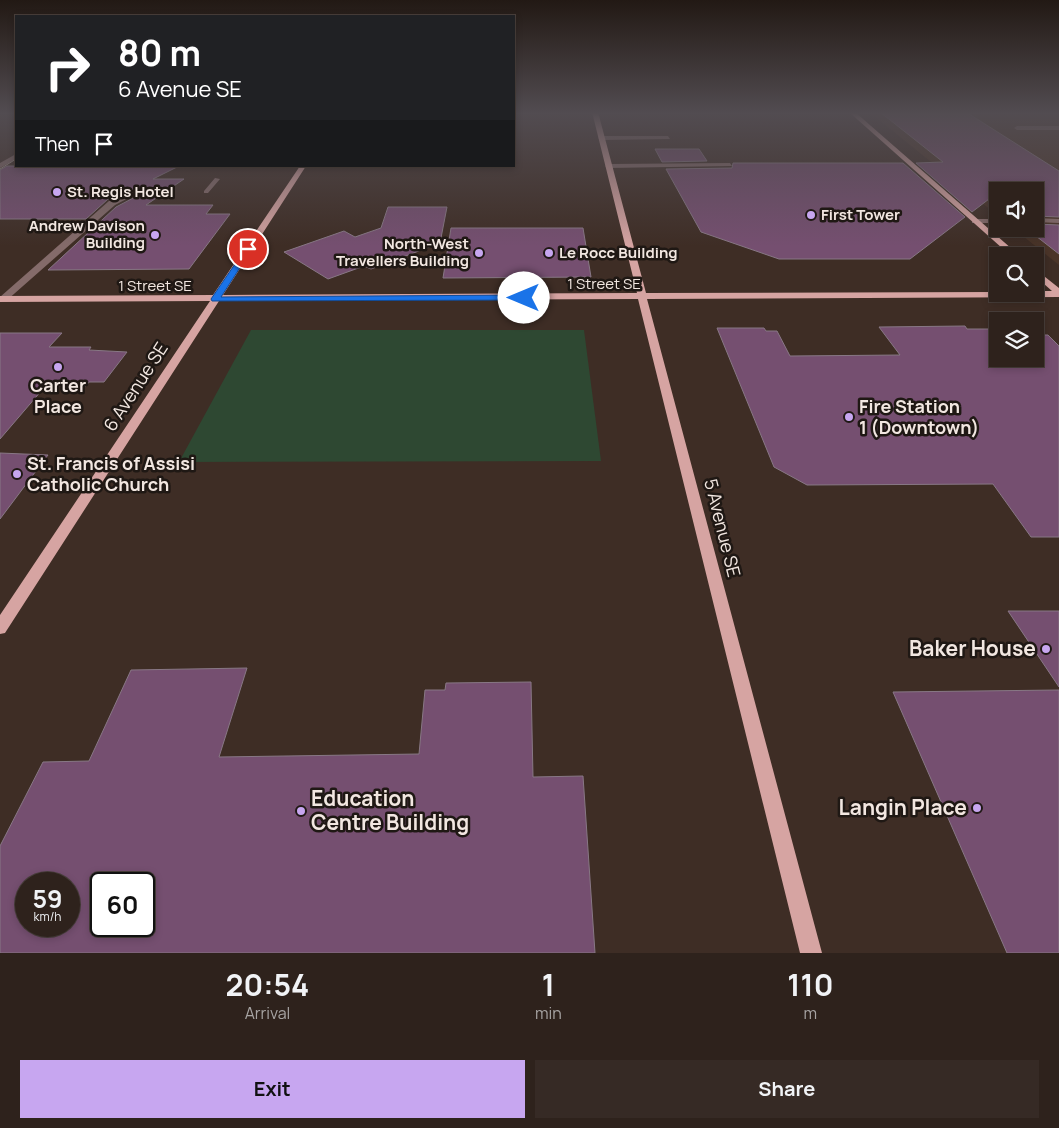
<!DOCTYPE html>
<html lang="en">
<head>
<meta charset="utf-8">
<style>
	body { margin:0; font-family:Manrope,sans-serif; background:#362a25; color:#f1f3f6; height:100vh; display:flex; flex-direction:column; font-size:19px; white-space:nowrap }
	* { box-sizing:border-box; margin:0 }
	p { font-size:16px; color:#a7a4a3 }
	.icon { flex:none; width:28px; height:28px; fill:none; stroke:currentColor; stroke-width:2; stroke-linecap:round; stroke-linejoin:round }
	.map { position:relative; height:953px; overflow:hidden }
	.details { display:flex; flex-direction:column; background:#2e221c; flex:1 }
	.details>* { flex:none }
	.top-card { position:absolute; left:15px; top:15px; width:500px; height:152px; border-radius:0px; box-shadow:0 2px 8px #0003,0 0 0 1px #493f3b; background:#202124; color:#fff; overflow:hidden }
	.buttons { position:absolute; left:989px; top:182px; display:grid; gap:10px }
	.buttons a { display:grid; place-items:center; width:55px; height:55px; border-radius:0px; background:#2e221c; box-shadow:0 2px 8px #0003,0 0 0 1px #493f3b; font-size:25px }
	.speed { position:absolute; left:15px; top:872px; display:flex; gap:10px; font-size:25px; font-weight:700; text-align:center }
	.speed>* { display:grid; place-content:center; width:65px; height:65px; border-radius:50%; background:#2e221c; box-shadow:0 2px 8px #0003,0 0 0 1px #493f3b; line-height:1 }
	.speed small { font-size:12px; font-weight:400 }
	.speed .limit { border:2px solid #111; border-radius:8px; background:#fff; color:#111 }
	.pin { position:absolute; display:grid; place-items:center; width:42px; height:42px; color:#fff; margin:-21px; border:2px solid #fff; border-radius:50%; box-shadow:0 1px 5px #0007 }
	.me { position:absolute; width:55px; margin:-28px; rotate:270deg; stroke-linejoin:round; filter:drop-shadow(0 0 4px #0008) }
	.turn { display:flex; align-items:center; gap:18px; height:105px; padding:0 20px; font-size:22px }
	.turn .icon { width:65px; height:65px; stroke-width:2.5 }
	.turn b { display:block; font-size:35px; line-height:42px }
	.then { display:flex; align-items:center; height:48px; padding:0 20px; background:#0003; gap:10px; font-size:19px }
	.eta { display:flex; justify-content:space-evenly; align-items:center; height:85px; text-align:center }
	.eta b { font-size:30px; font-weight:700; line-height:35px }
	.action { display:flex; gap:10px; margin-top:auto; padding:10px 20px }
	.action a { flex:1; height:58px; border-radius:0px; background:#c7a6f0; color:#111; font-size:20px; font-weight:700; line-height:58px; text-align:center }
	.action a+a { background:#362a25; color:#f1f3f6 }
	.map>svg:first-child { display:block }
</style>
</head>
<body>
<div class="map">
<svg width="1059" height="953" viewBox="0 0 1059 953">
	<rect width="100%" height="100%" fill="#3e2d25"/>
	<path fill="#4b3529" d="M 869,112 L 1059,112 L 1059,265 L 1014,229 L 1035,229 L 1035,191 L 998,191 L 997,215 Z"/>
	<path fill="#2e4832" d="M 251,330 L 584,330 L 601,461 L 179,462 Z"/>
	<path fill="#754f70" stroke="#887885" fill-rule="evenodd" d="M 880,112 L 966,112 L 1059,171 L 1059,217 L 1035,216 L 1035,191 L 998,191 L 998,205 L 989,199 L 972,212 L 916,163 L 943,162 Z
		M 655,149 L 699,149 L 707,161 L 662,162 Z
		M 733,163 L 903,163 L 965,217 L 910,259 L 779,259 L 701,232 L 666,169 L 732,168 Z
		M 7,166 L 179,166 L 153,179 L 184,179 L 146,205 L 213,205 L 206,214 L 230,214 L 189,269 L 48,270 L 116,207 L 141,194 L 142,191 L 134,189 L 108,199 L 86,219 L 0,219 L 0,170 Z
		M 388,207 L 447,207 L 440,243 L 371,269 L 364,266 L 328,279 L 284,252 L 344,231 L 355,237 L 381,228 Z
		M 1035,224 L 1059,225 L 1059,254 L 1027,229 L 1035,229 Z
		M 451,228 L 583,228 L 591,277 L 443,278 Z
		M 965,326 L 967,329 L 998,329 L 998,359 L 1035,359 L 1035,335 L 1048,335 L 1059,346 L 1059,537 L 1031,537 L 993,484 L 807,485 L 774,467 L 717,328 L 764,328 L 766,331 L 777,331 L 790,356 L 900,355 L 879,327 Z
		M 0,333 L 62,333 L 49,347 L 91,347 L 89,350 L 127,352 L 104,382 L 89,382 L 86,386 L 57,386 L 54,390 L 42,390 L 0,439 Z
		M 0,453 L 48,455 L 0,519 Z
		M 1008,611 L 1059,611 L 1059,687 Z
		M 247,668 L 219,757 L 419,754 L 425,690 L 445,690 L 446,683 L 531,682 L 533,777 L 583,776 L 595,953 L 0,953 L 0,846 L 43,762 L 89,761 L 131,670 ZM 26,884 L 69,884 L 69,926 L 26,926 ZM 101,884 L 144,884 L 144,926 L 101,926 Z
		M 1059,690 L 1059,953 L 1007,953 L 893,692 Z"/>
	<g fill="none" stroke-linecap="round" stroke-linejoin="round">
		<path fill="#846b6a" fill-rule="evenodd" d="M 1059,126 L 1059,130 L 1017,130 L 1014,128 L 1017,126 Z
			M 668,136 L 670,139 L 601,140 L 598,138 L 601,136 Z
			M 16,154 L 16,159 L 0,168 L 0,163 Z
			M 730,163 L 732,166 L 608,168 L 605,166 L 608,164 Z
			M 215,178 L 220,179 L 208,193 L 204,193 L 204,191 Z
			M 135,191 L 140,192 L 115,205 L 6,301 L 0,301 L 0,297 L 109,201 Z
			M 1035,218 L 1059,219 L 1059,223 L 1035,222 Z
			M 972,219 L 998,219 L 998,223 L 972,223 Z"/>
		<path fill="#d6a4a2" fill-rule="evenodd" d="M 592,112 L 598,112 L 646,293 L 998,292 L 998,294 L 1035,294 L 1035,291 L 1052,291 L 1035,276 L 1035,269 L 1059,288 L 1059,297 L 647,299 L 822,953 L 800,953 L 638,299 L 219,301 L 5,633 L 0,634 L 0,615 L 210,301 L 0,302 L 0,296 L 213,295 L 300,166 L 306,166 L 223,295 L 637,293 Z
			M 849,112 L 855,112 L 1020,256 L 1011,256 Z"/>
		<path stroke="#a69891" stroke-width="1" d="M 0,169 L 16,159"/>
	</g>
	<linearGradient id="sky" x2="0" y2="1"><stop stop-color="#221914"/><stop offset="0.46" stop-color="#524c51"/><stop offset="1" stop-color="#524c51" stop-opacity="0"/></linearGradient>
	<rect width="1059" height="246" fill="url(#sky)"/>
	<path fill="#1a73e8" stroke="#114b97" d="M 246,248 L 252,249 L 221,297 L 524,295 L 528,298 L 524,300 L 212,301 L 211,299 Z"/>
	<g fill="#c7a6f0" stroke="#1f1814" stroke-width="2">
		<circle cx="57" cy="192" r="5"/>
		<circle cx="811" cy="215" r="5"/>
		<circle cx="155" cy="235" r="5"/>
		<circle cx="479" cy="253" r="5"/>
		<circle cx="549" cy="253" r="5"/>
		<circle cx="58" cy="367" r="5"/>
		<circle cx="849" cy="417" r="5"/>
		<circle cx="17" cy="474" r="5"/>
		<circle cx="1046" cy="649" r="5"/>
		<circle cx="977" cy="808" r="5"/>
		<circle cx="301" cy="811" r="5"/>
	</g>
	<g text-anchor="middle" stroke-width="5" stroke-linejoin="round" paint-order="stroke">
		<g font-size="15" font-weight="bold" fill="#f2e7e1" stroke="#1f1814" text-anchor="start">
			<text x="67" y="197">St. Regis Hotel</text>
			<text x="821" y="220">First Tower</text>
			<text x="145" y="231" text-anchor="end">Andrew Davison<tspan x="145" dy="17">Building</tspan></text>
			<text x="469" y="249" text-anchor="end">North-West<tspan x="469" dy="17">Travellers Building</tspan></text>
			<text x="559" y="258">Le Rocc Building</text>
		</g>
		<g font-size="15" fill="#f2e7e1" stroke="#1f1814">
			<text x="604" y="289">1 Street SE</text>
			<text x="155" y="291">1 Street SE</text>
		</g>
		<g font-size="18" font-weight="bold" fill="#f2e7e1" stroke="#1f1814" text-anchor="start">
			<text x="58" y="392" text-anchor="middle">Carter<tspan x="58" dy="21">Place</tspan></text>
			<text x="859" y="413">Fire Station<tspan x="859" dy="21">1 (Downtown)</tspan></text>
			<text x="27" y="470">St. Francis of Assisi<tspan x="27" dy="21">Catholic Church</tspan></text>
		</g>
		<g font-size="18" fill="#f2e7e1" stroke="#1f1814">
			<text transform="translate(136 387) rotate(-57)" y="6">6 Avenue SE</text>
			<text transform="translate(722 528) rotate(76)" y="6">5 Avenue SE</text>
		</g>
		<g font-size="21" font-weight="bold" fill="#f2e7e1" stroke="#1f1814" text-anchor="end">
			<text x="1036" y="656">Baker House</text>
			<text x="311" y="806" text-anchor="start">Education<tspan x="311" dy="24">Centre Building</tspan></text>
			<text x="967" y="815">Langin Place</text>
		</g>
	</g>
</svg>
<div class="buttons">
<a><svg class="icon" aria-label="sound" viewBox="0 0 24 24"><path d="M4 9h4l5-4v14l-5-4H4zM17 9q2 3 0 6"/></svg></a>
<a><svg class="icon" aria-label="search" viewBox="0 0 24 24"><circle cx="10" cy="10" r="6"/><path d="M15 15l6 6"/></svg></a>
<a><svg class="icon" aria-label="layers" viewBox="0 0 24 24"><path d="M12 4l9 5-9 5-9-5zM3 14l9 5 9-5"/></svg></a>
</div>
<div class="speed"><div>59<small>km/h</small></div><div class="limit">60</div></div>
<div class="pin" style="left:248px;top:249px;background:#d93025"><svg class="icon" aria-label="arrive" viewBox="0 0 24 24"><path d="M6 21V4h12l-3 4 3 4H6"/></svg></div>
<svg class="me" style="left:524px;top:298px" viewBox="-20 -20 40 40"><circle r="19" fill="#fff"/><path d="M0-13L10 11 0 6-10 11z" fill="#1a73e8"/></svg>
<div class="top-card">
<div class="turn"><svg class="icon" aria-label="right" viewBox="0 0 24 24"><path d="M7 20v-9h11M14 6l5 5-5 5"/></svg><div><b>80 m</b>6 Avenue SE</div></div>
<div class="then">Then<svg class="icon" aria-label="arrive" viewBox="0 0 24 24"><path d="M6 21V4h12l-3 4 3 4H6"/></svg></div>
</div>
</div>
<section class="details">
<div class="eta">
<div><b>20:54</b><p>Arrival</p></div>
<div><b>1</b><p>min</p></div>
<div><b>110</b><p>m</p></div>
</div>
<div class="action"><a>Exit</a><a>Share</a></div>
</section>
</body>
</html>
